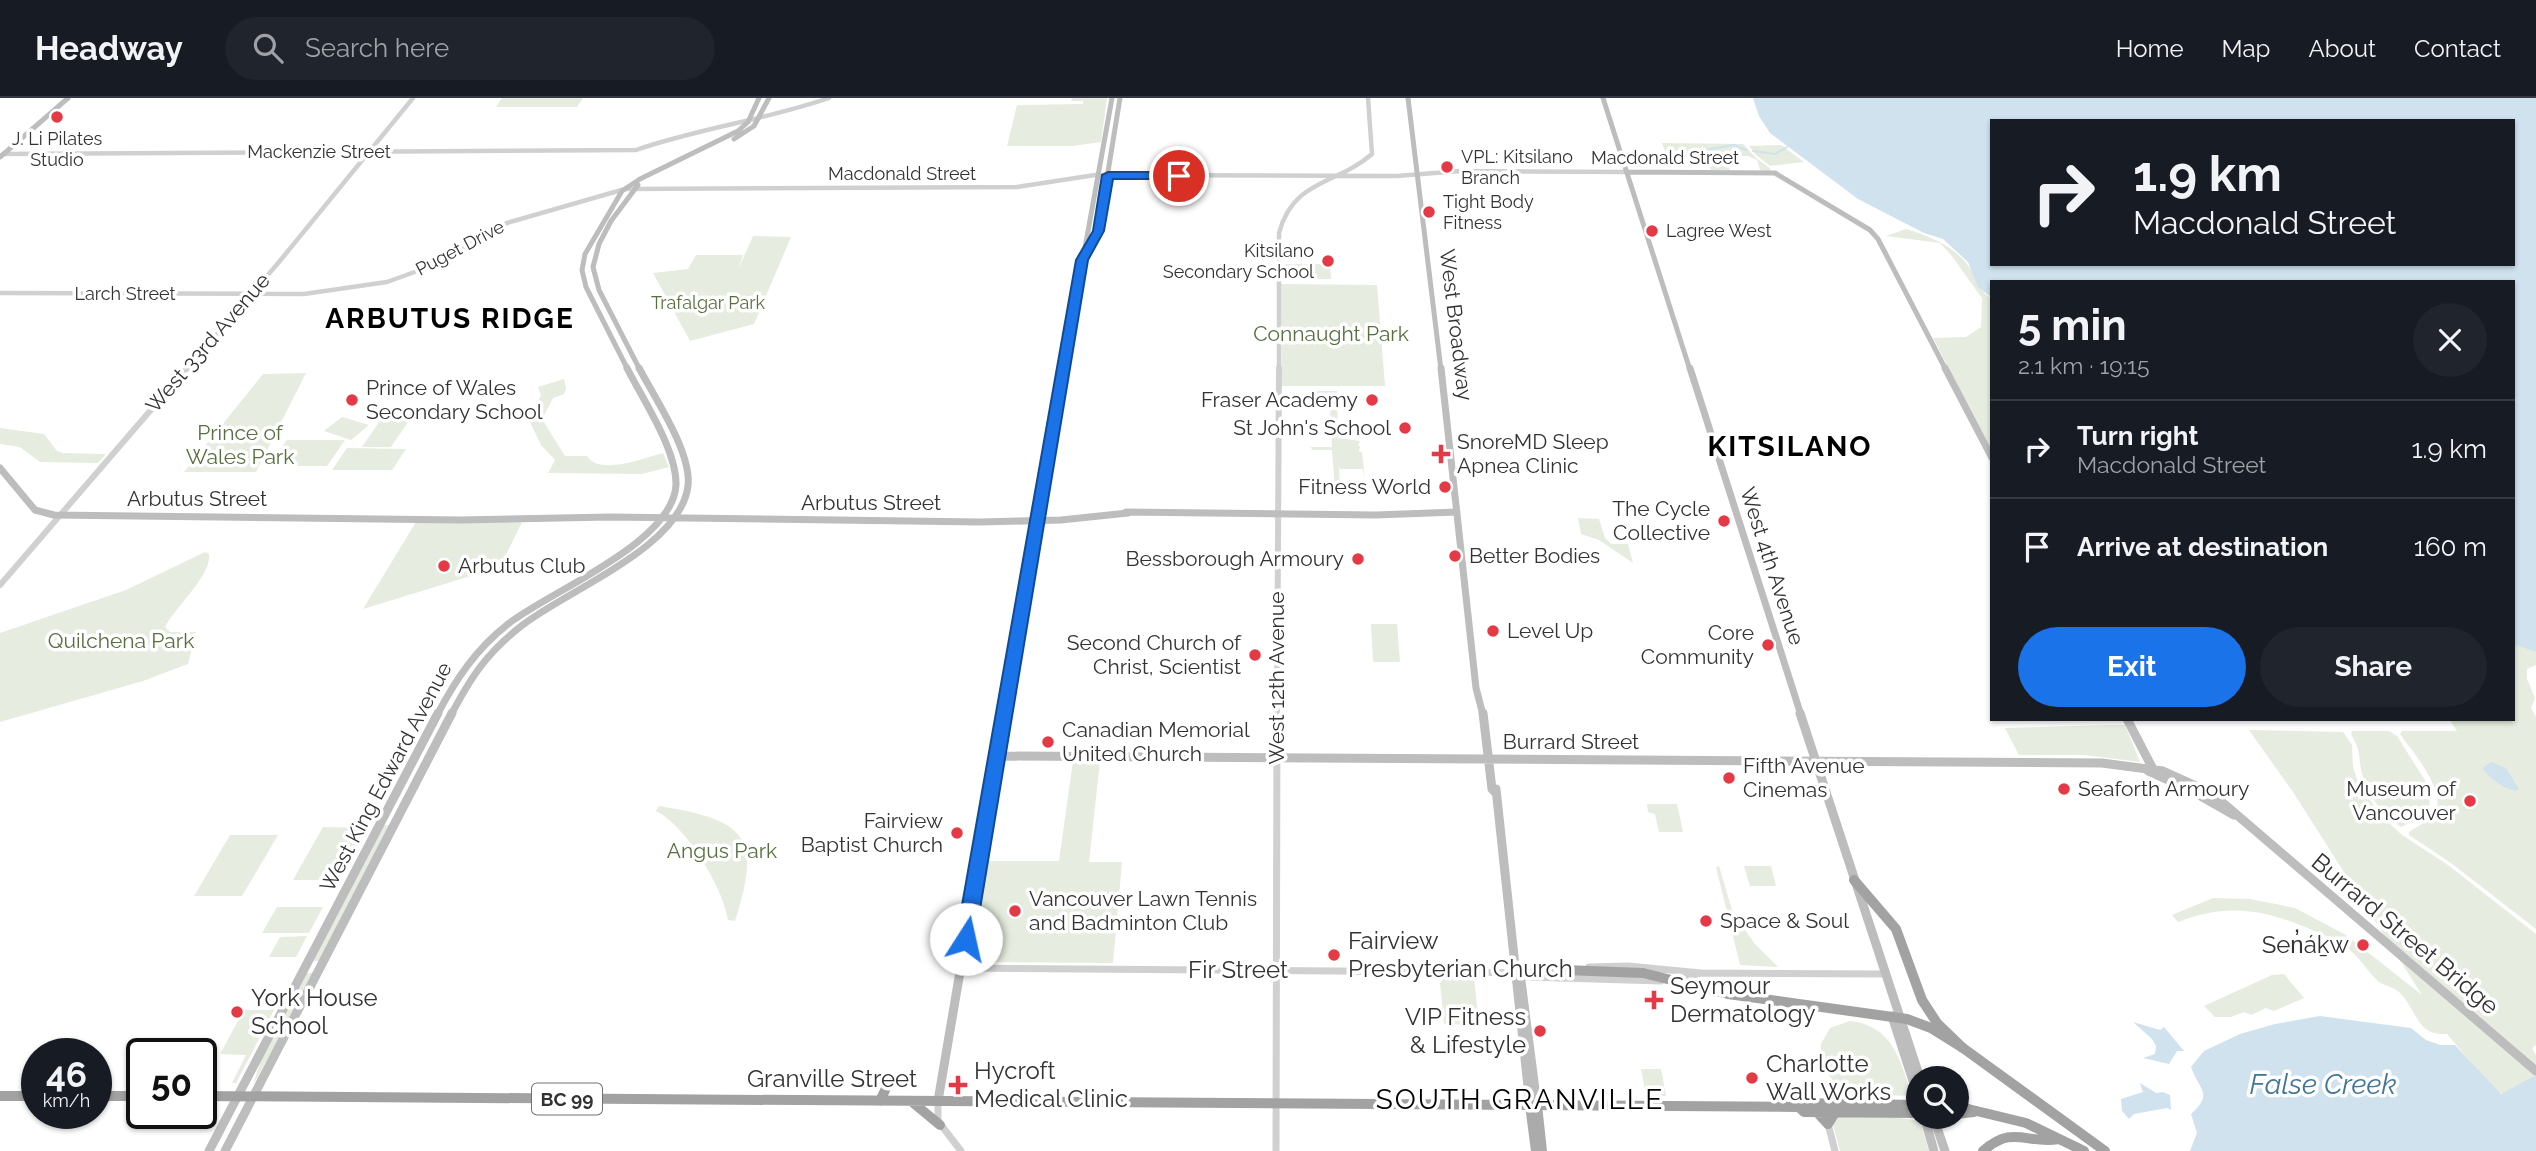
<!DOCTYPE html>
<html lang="en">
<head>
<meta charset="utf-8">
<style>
	body { margin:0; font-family:Raleway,sans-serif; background:#20242c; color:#f1f3f6; height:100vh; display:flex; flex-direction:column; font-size:26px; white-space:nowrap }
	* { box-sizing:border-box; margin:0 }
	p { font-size:23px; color:#9ea1a6 }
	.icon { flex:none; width:38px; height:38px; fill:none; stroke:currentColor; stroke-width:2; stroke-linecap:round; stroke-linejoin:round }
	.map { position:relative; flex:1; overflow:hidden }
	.side { position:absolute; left:1990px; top:182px; width:525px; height:441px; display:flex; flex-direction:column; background:#171b24; border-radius:0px; box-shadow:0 2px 5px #0004 }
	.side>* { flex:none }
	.top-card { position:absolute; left:1990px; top:21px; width:525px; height:147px; border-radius:0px; box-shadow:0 2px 5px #0004; background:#171b24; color:#f1f3f6; overflow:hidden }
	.buttons { position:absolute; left:1906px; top:968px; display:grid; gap:14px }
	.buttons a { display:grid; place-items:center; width:63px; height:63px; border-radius:50%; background:#171b24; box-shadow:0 2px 5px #0004; font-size:35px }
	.speed { position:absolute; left:21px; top:940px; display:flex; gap:14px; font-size:35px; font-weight:700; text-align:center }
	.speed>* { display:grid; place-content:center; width:91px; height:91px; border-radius:50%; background:#171b24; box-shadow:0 2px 5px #0004; line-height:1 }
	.speed small { font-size:18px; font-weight:400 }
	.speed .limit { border:4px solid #111; border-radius:10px; background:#fff; color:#111 }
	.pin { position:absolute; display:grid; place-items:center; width:60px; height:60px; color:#fff; margin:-30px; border:4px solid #fff; border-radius:50%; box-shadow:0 2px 7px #0007 }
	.me { position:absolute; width:77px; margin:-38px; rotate:10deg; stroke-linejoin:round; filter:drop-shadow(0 0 5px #0008) }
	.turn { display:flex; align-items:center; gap:24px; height:147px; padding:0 28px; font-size:32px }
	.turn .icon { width:91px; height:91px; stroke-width:2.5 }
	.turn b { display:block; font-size:49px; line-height:60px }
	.round { display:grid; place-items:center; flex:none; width:74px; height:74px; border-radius:37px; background:#20242c }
	.summary { display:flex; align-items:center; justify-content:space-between; height:119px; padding:0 28px }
	h1 { font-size:42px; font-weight:700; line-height:52px }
	.cta { display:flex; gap:14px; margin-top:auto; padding:14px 28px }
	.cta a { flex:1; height:80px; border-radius:42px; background:#1a73e8; color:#fff; font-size:28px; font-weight:700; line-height:80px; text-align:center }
	.cta a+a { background:#20242c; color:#f1f3f6 }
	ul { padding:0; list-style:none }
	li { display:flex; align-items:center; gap:21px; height:98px; padding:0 28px; border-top:2px solid #363941 }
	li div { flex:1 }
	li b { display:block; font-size:26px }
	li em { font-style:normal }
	header { display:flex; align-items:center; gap:42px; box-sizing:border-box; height:98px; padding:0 35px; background:#171b24; border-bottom:2px solid #363941 }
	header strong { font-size:33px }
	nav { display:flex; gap:38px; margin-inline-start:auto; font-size:24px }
	.search { width:490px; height:63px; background:#20242c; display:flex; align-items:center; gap:18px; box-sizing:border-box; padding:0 24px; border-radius:38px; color:#9ea1a6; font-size:26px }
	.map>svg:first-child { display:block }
</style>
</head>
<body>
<header>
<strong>Headway</strong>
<div class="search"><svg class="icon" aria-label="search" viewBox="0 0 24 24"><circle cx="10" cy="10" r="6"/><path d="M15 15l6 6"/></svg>Search here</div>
<nav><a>Home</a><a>Map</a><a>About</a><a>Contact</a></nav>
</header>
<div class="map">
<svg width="2536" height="1053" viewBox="0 0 2536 1053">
	<rect width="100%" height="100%" fill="#fff"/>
	<path fill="#e6ecdf" d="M 502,0 L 583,0 L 577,9 L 496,9 Z
		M 1072,0 L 1107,0 L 1101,44 L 1073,48 L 1007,48 L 1017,7 L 1083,6 L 1083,3 L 1071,3 Z
		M 1662,45 L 1743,46 L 1757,61 L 1770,70 L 1770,73 L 1760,72 L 1757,62 L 1748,58 L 1724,58 L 1730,72 L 1711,72 L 1705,58 L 1667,59 Z
		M 1781,47 L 1804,64 L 1770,68 L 1756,57 L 1749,48 Z
		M 1906,131 C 1932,139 1957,149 1972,173 C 1979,185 1979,193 1991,200 L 1991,353 L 1933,240 L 1966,239 L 1981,229 L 1982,200 L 1951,157 L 1940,145 L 1886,138 Z
		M 753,138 L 791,139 L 754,226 L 690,243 L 653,175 L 688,171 L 696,157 L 743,157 L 738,172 Z
		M 1284,166 L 1330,166 L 1331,181 L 1285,181 Z
		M 1281,186 L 1377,187 L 1385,288 L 1282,288 Z
		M 306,275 L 256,374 L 184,374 L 263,276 Z
		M 564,281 L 566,291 L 564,296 L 553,300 L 542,321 L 565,358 L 587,358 C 599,378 645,360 663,355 L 669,369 L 642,376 L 548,375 L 555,362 L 541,347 L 529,322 L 541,297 L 538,289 Z
		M 1313,293 L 1337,293 L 1338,340 L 1360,343 L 1358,348 L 1360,348 L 1359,354 L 1362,354 L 1365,381 L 1363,371 L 1340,371 L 1339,368 L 1340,390 L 1335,390 L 1332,352 L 1312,352 L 1311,349 L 1332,349 L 1331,335 L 1317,334 L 1331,334 L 1330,304 L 1311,304 L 1311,295 Z
		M 384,317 L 412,318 L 391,349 L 362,349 Z
		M 342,319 L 369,327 L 351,342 L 324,333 Z
		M 0,330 L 44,336 L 57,353 L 63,355 L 106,356 L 98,365 L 40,364 L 20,349 L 0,346 Z
		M 287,342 L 345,342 L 327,368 L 268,368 Z
		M 347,350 L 406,351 L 392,372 L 332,372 Z
		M 1578,420 L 1599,421 L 1605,440 L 1611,446 L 1628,446 L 1633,465 L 1599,442 L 1581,436 Z
		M 416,424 L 522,424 L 500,469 L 363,511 Z
		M 205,454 L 209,456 C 212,477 175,509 165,529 L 170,534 L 196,534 L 188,566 L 143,583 L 0,624 L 0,535 L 126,492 Z
		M 1371,526 L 1397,526 L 1400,564 L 1373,564 Z
		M 2513,545 L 2536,554 L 2536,567 L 2527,571 L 2527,581 L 2535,600 L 2531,610 L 2536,619 L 2536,831 L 2451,765 L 2409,737 L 2409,734 C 2418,728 2430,723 2435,714 C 2447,693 2412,653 2400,636 L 2402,633 L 2457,633 L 2449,621 L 2513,621 Z
		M 2109,627 L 2125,627 L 2140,664 L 2084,657 L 2019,657 L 2005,630 Z
		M 2249,632 L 2343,634 L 2352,647 L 2353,669 L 2358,684 L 2380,717 L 2402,737 L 2448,767 L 2536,836 L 2536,947 L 2532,950 L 2536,957 L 2536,977 L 2507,995 L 2497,995 L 2447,936 C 2415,938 2418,911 2398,893 C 2393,889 2385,888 2379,884 C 2367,873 2359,858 2346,849 C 2336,841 2324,837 2312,832 C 2264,811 2228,805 2178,824 L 2172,817 L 2213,800 L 2250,801 L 2295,810 L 2346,837 L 2422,897 L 2293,694 Z
		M 2352,633 L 2389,633 L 2397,638 L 2426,684 L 2430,706 L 2420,720 L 2401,729 C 2384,718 2369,699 2363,679 C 2357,659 2363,657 2351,636 Z
		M 1073,663 L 1100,663 L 1089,764 L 1122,764 L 1113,865 L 969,864 L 986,763 L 1059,763 Z
		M 1647,706 L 1677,706 L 1683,734 L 1659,734 L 1655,716 L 1648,714 Z
		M 659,708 C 744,722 763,736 735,823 L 728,822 C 723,789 686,728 656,713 Z
		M 381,727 L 391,727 L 321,863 L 310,863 Z
		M 323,729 L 367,730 L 339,782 L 293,782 Z
		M 230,737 L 278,737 L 242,798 L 194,798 Z
		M 1719,768 L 1735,822 L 1733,824 L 1738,822 L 1755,846 L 1778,869 L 1740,867 L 1716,769 Z
		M 1744,768 L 1771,768 L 1776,788 L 1750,788 Z
		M 277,809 L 323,809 L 309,835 L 262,835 Z
		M 307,838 L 296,859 L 269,859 L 280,839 Z
		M 304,875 L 315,875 L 253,987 L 261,962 Z
		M 2284,876 L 2304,900 L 2274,913 L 2266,910 L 2251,917 L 2244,914 L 2231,919 L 2215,919 L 2204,908 L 2272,877 Z
		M 1444,880 L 1474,880 L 1479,927 L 1444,926 L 1440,885 Z
		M 280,893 L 284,893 L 236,985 L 232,985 L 246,957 L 220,956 L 244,912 L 270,912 Z
		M 1850,923 C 1892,927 1901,963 1912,998 C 1875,997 1818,1001 1821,946 L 1830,930 Z
		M 1641,971 L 1661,971 L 1666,998 L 1646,998 Z
		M 1887,1018 L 1920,1023 L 1929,1053 L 1840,1053 L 1833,1027 L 1837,1019 Z"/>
	<path fill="#cfe2ee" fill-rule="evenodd" d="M 1753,0 L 2536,0 L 2536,554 L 2513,546 L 2513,184 L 1992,184 L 1991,199 L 1978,189 L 1968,164 L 1943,141 L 1924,135 L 1858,101 L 1770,35 L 1759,18 ZM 1992,23 L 2513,23 L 2513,166 L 1992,166 Z
		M 2491,664 L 2506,670 L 2519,691 L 2516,693 C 2503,690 2489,681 2483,670 Z
		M 2320,918 L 2411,930 L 2426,942 L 2440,947 L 2455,947 L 2501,996 L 2536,977 L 2536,1053 L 2190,1053 L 2197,1035 L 2191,1016 C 2214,995 2199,992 2191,969 L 2204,953 L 2240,936 L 2275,926 Z
		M 2133,924 L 2160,932 L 2164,929 L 2184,953 L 2177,953 L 2169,966 L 2143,960 L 2155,956 L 2156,948 L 2152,941 Z
		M 2140,985 L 2156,995 L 2163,994 L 2170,997 L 2171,1012 L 2167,1010 L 2134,1016 L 2129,1021 L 2122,1013 L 2121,1001 L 2143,994 Z"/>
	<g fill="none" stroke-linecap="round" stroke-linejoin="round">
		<path stroke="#cfe2ee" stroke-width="2" d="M 1700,53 L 1733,47 L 1747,52
			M 1753,53 L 1775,56 L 1787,49"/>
		<path stroke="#d0d0d0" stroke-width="4.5" d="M 3,56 L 636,52 C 699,30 766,22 829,0
			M 0,195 L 304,196 L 387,184 L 434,167 L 507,125 L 625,91 L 1017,89 L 1095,77 L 1397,78 L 1460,73 L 1627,74
			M 186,272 L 279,164 L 413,0
			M 1279,272 L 1279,135 C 1293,81 1337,87 1372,56 L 1368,0"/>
		<path stroke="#d0d0d0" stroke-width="6" d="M 0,487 L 187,270
			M 1277,617 L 1279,270"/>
		<path stroke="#d0d0d0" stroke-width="7" d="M 1589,869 L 1628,868 L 1701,875 L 1884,876
			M 960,870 L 1474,874 L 1517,875 L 1527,879 L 1661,883
			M 1517,875 L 1526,871 L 1568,871
			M 1676,881 L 1701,875
			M 938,1003 L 938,1023 L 961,1053
			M 1828,1026 L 1835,1053
			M 1276,1053 L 1277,615"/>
		<path stroke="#bdbdbd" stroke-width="5" d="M 1408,0 L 1441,272
			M 1603,0 L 1690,272
			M 734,41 L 754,28 L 769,0
			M 0,59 L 68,0
			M 1627,74 L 1775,75 L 1870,132 L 1878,141 L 1946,272
			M 638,87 L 611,123 L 599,146 L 593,169 L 599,192 L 640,272
			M 1086,152 L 1099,129 L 1120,0
			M 628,272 L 586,189 L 582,172 L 585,156 L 622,93 L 640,81 L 738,33 L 748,24 L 759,0
			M 1063,272 L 1112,0"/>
		<path stroke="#bdbdbd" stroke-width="7" d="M 1441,270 L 1476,590 L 1483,617
			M 1690,270 L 1801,617
			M 1945,270 L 1992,360
			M 0,370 L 35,412 L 54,417 L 460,422 L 611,419 L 981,424 L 1061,422 L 1128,415
			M 1126,414 L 1376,417 L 1457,414
			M 437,617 C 456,581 476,551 508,526 C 550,493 673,445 676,387 C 677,352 643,302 627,270
			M 451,617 C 471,579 486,556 520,529 C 564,493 680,451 688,388 C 692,355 655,300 639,270
			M 1004,617 L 1063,270"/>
		<path stroke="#bdbdbd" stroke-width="9" d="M 1483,615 L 1492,691 L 1495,694
			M 1800,615 L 1920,980
			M 2127,621 L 2154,673
			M 997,658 L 2102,665 L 2163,673 L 2194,687 L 2223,705 L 2536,973
			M 2148,673 L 2192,693 L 2234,717
			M 1496,691 L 1530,1007
			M 1517,875 L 1521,883 L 1537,1007
			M 1892,918 L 1918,998
			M 938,1003 L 1004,615
			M 1924,1018 L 1934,1053
			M 1933,1018 L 1945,1053
			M 209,1053 L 438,615
			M 225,1053 L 452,615"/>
		<path stroke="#ababab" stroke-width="10" d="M 1530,1007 L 1536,1053
			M 1537,1007 L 1542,1053"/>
		<path stroke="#a2a2a2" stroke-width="10" d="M 1854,782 L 1896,831 L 1922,902 L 1937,925 L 1963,950 L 2105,1053
			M 1565,872 L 1643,875
			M 0,998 L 37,998
			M 96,998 L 142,998
			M 201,998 L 1799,1009 L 1804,1014 L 1918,1015
			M 880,1003 L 887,988
			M 911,1003 L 940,1027
			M 1956,1008 L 2026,1025 L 2084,1053
			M 1799,1009 L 1802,1005 L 1918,1007
			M 1816,1013 L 1828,1026 L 1836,1013
			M 1956,1016 L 1974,1014
			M 1983,1053 C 2014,1026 2026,1047 2059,1041"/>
		<path stroke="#a2a2a2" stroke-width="10" d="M 1643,875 L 1728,896 L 1907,921 L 1931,930 L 1963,950"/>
	</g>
	<path fill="#1a73e8" stroke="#114b97" stroke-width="2" d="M 1108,74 L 1179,74 L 1185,78 L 1179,81 L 1113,81 L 1104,133 L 1088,162 L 975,841 L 972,847 L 966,849 L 959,847 L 956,841 L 1076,162 L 1093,133 L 1102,77 Z"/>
	<g fill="#e63946" stroke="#fff" stroke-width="2.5">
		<circle cx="57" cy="19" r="7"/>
		<circle cx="1447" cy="69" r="7"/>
		<circle cx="1429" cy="114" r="7"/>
		<circle cx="1652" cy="133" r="7"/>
		<circle cx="1328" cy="163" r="7"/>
		<circle cx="352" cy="302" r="7"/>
		<circle cx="1372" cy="302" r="7"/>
		<circle cx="1405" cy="330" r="7"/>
		<path d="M1437.5 345.5h7v7h7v7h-7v7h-7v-7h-7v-7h7z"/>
		<circle cx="1445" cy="389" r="7"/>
		<circle cx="1724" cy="423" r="7"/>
		<circle cx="1455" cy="458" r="7"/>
		<circle cx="1358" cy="461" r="7"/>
		<circle cx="444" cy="468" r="7"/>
		<circle cx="1493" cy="533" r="7"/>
		<circle cx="1768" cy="547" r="7"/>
		<circle cx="1255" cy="557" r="7"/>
		<circle cx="1048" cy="644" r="7"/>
		<circle cx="1729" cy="680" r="7"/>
		<circle cx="2064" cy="691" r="7"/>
		<circle cx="2470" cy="703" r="7"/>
		<circle cx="957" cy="735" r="7"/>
		<circle cx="1015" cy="813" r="7"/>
		<circle cx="1706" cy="823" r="7"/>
		<circle cx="2363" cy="847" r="7"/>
		<circle cx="1334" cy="857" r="7"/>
		<path d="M1650.5 891.5h7v7h7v7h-7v7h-7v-7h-7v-7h7z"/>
		<circle cx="237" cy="914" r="7"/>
		<circle cx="1540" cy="933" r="7"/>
		<circle cx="1752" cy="980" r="7"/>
		<path d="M954.5 976.5h7v7h7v7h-7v7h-7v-7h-7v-7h7z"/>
	</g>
	<g text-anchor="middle" stroke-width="7" stroke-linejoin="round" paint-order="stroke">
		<g font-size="18" fill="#333" stroke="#fff" text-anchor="start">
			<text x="57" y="47" text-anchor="middle">J. Li Pilates<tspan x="57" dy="21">Studio</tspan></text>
			<text x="1461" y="65">VPL: Kitsilano<tspan x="1461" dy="21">Branch</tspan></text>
			<text x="1443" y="110">Tight Body<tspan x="1443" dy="21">Fitness</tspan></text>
			<text x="1666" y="139">Lagree West</text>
			<text x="1314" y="159" text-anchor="end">Kitsilano<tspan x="1314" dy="21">Secondary School</tspan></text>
		</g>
		<g font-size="18" fill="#333" stroke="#fff">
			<text x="319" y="60">Mackenzie Street</text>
			<text x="1665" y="66">Macdonald Street</text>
			<text x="902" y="82">Macdonald Street</text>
			<text transform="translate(460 150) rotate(-28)" y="6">Puget Drive</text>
			<text x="125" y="202">Larch Street</text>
		</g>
		<g font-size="18" fill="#56703f" stroke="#fff">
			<text x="708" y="211">Trafalgar Park</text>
		</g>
		<rect fill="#fff" stroke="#707070" stroke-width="2" x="532" y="985.5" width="70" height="31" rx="5"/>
		<g font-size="19" font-weight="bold" fill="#333">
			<text x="567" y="1008">BC 99</text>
		</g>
		<g font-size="21" fill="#333" stroke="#fff">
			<text transform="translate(1456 227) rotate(83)" y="7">West Broadway</text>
			<text transform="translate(208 245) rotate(-49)" y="7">West 33rd Avenue</text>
			<text x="197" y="408">Arbutus Street</text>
			<text x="871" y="412">Arbutus Street</text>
			<text transform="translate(1772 468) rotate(72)" y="7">West 4th Avenue</text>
			<text transform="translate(1277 580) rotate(-90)" y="7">West 12th Avenue</text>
			<text x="1571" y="651">Burrard Street</text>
			<text transform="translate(386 679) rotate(-62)" y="7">West King Edward Avenue</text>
		</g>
		<g font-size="21" fill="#56703f" stroke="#fff">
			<text x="1331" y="243">Connaught Park</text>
			<text x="240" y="342">Prince of<tspan x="240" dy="24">Wales Park</tspan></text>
			<text x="121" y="550">Quilchena Park</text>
			<text x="722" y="760">Angus Park</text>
		</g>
		<g font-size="21" fill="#333" stroke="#fff" text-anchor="start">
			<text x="366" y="297">Prince of Wales<tspan x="366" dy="24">Secondary School</tspan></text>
			<text x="1358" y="309" text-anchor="end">Fraser Academy</text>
			<text x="1391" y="337" text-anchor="end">St John's School</text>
			<text x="1457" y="351">SnoreMD Sleep<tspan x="1457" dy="24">Apnea Clinic</tspan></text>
			<text x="1431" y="396" text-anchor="end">Fitness World</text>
			<text x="1710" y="418" text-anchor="end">The Cycle<tspan x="1710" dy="24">Collective</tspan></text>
			<text x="1469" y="465">Better Bodies</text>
			<text x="1344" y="468" text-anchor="end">Bessborough Armoury</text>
			<text x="458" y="475">Arbutus Club</text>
			<text x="1507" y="540">Level Up</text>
			<text x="1754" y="542" text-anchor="end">Core<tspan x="1754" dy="24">Community</tspan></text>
			<text x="1241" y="552" text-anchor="end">Second Church of<tspan x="1241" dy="24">Christ, Scientist</tspan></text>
			<text x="1062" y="639">Canadian Memorial<tspan x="1062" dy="24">United Church</tspan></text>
			<text x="1743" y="675">Fifth Avenue<tspan x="1743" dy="24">Cinemas</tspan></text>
			<text x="2078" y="698">Seaforth Armoury</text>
			<text x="2456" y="698" text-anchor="end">Museum of<tspan x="2456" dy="24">Vancouver</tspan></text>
			<text x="943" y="730" text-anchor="end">Fairview<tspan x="943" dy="24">Baptist Church</tspan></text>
			<text x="1029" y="808">Vancouver Lawn Tennis<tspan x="1029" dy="24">and Badminton Club</tspan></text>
			<text x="1720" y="830">Space &amp; Soul</text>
		</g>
		<g font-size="24" fill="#333" stroke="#fff">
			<text transform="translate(2405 836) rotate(40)" y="8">Burrard Street Bridge</text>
			<text x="1238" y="880">Fir Street</text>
			<text x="832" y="989">Granville Street</text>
		</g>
		<g font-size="24" fill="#333" stroke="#fff" text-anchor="start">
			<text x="1348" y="851">Fairview<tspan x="1348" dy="28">Presbyterian Church</tspan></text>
			<text x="2349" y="855" text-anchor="end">Sen̓áḵw</text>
			<text x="1670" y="896">Seymour<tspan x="1670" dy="28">Dermatology</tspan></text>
			<text x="251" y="908">York House<tspan x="251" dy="28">School</tspan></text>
			<text x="1526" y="927" text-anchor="end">VIP Fitness<tspan x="1526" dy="28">&amp; Lifestyle</tspan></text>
			<text x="1766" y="974">Charlotte<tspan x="1766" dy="28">Wall Works</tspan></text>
			<text x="974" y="981">Hycroft<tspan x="974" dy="28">Medical Clinic</tspan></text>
		</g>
		<g font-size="28" font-weight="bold" letter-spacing="2" fill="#000" stroke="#fff">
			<text x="450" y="230">ARBUTUS RIDGE</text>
			<text x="1790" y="358">KITSILANO</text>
		</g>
		<g font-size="28" font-style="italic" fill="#3f7597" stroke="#fff">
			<text x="2323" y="996">False Creek</text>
		</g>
		<g font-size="28" letter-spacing="2" fill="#000" stroke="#fff">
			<text x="1520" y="1011">SOUTH GRANVILLE</text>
		</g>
	</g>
</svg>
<div class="buttons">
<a><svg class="icon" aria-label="search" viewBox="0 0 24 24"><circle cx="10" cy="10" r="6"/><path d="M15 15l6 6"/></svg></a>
</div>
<div class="speed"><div>46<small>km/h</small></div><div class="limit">50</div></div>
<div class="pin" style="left:1179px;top:78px;background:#d93025"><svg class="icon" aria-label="arrive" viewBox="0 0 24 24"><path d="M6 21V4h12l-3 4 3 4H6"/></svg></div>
<svg class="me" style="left:966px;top:841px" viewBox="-20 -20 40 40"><circle r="19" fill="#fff"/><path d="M0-13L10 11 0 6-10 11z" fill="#1a73e8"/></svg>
<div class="top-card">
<div class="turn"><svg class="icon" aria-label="right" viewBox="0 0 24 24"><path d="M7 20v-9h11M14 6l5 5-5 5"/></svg><div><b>1.9 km</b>Macdonald Street</div></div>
</div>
<section class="side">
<div class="summary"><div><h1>5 min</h1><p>2.1 km · 19:15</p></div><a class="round"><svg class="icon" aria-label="close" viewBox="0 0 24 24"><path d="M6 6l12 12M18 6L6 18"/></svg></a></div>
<ul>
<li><svg class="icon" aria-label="right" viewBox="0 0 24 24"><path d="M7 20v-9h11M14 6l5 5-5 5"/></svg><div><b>Turn right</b><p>Macdonald Street</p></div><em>1.9 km</em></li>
<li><svg class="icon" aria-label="arrive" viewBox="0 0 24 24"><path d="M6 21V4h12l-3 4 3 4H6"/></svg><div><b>Arrive at destination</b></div><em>160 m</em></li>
</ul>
<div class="cta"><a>Exit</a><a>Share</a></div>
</section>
</div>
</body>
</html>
